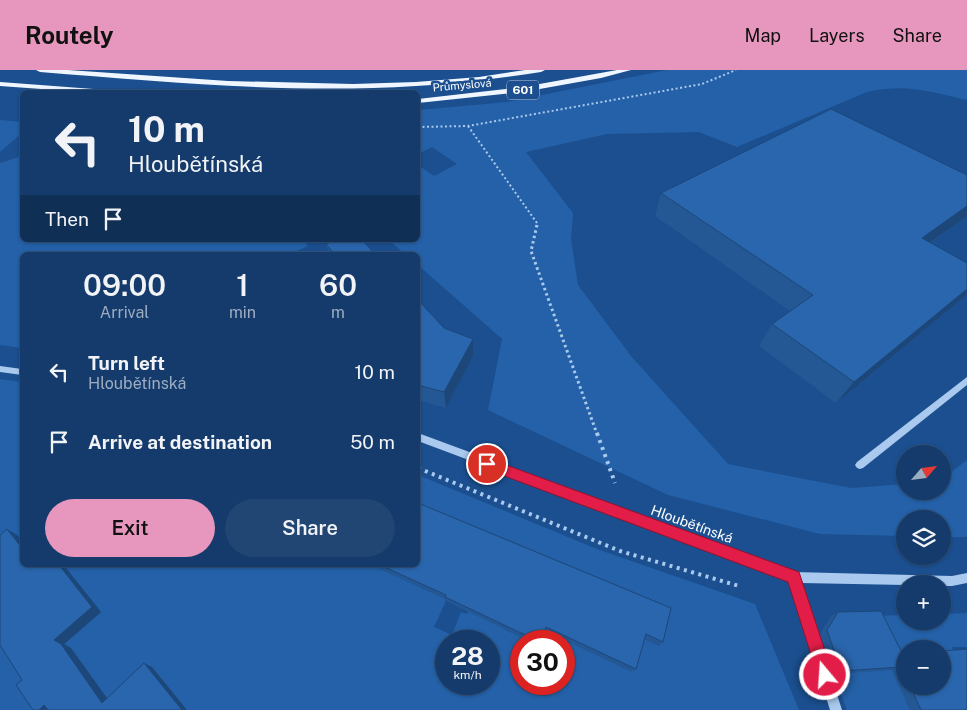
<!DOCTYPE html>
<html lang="en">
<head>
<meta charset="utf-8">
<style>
	body { margin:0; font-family:"Public Sans",sans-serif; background:#214673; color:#f1f3f6; height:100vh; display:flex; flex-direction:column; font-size:19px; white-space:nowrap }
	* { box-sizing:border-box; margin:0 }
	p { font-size:16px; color:#9dadc1 }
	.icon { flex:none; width:28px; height:28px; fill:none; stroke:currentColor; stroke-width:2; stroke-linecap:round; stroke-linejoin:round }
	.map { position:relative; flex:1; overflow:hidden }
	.panel { position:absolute; left:20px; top:182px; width:400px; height:315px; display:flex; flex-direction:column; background:#143b6b; border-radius:8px; box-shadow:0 1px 4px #0004,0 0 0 1px #33557e }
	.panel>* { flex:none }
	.top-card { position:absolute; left:20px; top:20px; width:400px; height:152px; border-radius:8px; box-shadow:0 1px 4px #0004,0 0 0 1px #33557e; background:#143b6b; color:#f1f3f6; overflow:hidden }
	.needle { width:32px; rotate:62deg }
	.tools { position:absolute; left:896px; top:375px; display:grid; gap:10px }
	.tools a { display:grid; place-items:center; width:55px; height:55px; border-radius:50%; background:#143b6b; box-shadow:0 1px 4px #0004,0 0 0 1px #33557e; font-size:25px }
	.speed { position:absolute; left:435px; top:560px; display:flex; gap:10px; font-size:25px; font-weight:700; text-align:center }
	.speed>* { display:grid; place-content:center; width:65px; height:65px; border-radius:50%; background:#143b6b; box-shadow:0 1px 4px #0004,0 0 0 1px #33557e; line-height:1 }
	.speed small { font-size:12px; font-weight:400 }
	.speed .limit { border:8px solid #d22; background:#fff; color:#111 }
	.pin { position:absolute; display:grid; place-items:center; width:42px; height:42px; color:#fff; margin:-21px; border:2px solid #fff; border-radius:50%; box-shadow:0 1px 5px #0007 }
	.me { position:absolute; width:55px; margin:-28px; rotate:342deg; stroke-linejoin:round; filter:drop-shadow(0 0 4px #0008) }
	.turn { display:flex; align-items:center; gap:18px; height:105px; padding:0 25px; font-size:22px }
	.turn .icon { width:65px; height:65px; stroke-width:2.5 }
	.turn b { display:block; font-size:35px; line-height:42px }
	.then { display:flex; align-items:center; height:48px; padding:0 25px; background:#0003; gap:10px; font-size:19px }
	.eta { display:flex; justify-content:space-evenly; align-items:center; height:85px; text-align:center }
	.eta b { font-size:30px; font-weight:600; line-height:35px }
	.action { display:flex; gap:10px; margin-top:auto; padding:10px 25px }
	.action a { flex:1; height:58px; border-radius:30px; background:#e797bd; color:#111; font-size:20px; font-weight:600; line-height:58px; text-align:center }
	.action a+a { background:#214673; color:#f1f3f6 }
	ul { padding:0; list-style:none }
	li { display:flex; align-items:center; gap:15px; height:70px; padding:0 25px }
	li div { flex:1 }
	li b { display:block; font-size:19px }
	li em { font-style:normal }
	header { display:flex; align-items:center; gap:30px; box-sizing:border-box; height:70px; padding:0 25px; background:#e797bd; color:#111 }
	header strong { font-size:24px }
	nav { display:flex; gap:28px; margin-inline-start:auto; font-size:18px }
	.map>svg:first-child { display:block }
</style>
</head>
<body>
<header>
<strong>Routely</strong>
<nav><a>Map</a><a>Layers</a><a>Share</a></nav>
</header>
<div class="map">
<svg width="967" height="640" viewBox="0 0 967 640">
	<rect width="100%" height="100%" fill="#1b4f8f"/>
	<path fill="#2461a8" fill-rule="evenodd" d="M 667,0 L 967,0 L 967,30 C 931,22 905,13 867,22 L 737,77 L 699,62 L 607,64 L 526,82 L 573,143 L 571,169 L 578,215 L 631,286 L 728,394 L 851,418 L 905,414 L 905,421 L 942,421 L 943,408 L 967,390 L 967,467 L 943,467 L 942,449 L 905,449 L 905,466 L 820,464 L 668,425 L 488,340 L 502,269 L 418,195 L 418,185 L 406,185 L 389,170 L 418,170 L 418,95 L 434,106 L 457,94 L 432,77 L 418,84 L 418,40 L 507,32 Z
		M 0,50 L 22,52 L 22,63 L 0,82 Z
		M 22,86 L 22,156 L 19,157 L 22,158 L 22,170 L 303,170 L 308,176 L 288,185 L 22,185 L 22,278 L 0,275 L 0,93 Z
		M 0,309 L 22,312 L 22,472 L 17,465 L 0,478 Z
		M 418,405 L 597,479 L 755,534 L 799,640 L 0,640 L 0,562 L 65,575 L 64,574 L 101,542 L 64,495 L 418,495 ZM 477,463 L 497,471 L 467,544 L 461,542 L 452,565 L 434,557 ZM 667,543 L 659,576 L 642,568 L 566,571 L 545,562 L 541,571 L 564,571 L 564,614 L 521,614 L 521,571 L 529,571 L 504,559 ZM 446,571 L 489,571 L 489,614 L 446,614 Z
		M 967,543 L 967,577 L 952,577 L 954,583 L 943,584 L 942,579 L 905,579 L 905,586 L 887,587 L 910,640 L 847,640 L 833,604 L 885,600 L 872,546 L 905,545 L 905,551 L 942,551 L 943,544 Z"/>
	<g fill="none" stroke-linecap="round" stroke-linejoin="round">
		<path stroke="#a9c9ee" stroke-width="2" stroke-dasharray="2 2.5" stroke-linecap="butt" d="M 468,56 L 537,153 L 536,157
			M 418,57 L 468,56 L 702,14 L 736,0"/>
		<path stroke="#a9c9ee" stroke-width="3" stroke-dasharray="2.5 3" stroke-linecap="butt" d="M 537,155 L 531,181 L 597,364"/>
		<path stroke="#a9c9ee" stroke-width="4" stroke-dasharray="3 4.5" stroke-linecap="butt" d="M 597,363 L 615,413
			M 418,398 L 620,481 L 739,516"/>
		<path fill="#a9c9ee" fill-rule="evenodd" d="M 0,296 L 22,299 L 22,305 L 0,302 Z
			M 967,307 L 967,315 L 863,398 L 860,399 L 857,398 L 855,395 L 857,392 Z
			M 418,363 L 794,502 L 952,506 L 967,503 L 967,513 L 952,516 L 942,516 L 942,514 L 905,514 L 905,515 L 801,513 L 842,640 L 830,640 L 790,511 L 418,371 Z"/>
		<path fill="#f0f6ff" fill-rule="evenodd" d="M 36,0 L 68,0 L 228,11 L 353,14 L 416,12 L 479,7 L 525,0 L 545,0 L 541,2 C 500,8 458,14 416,16 C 291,24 165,12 40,2 Z
			M 617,0 L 631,0 L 601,8 L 523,22 L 418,33 L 418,29 L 523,17 Z
			M 0,12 L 107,20 L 111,22 L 83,22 L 0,16 Z"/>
	</g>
	<path fill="#245895" d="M 661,123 L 967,146 L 930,173 L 967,193 L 967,224 L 836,333 L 759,276 L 772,254 L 790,241 L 655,146 Z
		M 326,174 L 376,185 L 329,185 Z
		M 418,230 L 444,258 L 473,269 L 473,286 L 446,338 L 418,330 Z
		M 418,433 L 663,572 L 659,576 L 644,569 L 636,599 L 632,602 L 545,561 L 541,571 L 529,571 L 446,531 L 445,529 L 371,495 L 418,495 Z
		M 838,542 L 902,583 L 905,583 L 905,616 L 942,616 L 967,640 L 910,640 L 892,600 L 833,604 L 820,564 L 831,546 Z"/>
	<path fill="#1d4779" d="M 967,136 L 967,146 L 904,191 L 922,168 Z
		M 967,219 L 967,224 L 965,226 L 836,333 L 854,312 Z
		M 473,269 L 473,286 L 446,338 L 444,322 Z
		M 7,459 L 17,465 L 22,472 L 22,478 Z
		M 59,495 L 63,495 L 101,542 L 64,574 L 71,578 L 112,635 L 102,633 L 54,570 Z
		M 144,593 L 152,597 L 187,640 L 182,640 Z
		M 44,635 L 52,640 L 39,640 Z"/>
	<path fill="#2a66ad" stroke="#1d4779" d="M 831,39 L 967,105 L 967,136 L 922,168 L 967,193 L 967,219 L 854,312 L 772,254 L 813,225 L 661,123 Z
		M 336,170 L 362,170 L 376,185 L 335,185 L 326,174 Z
		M 418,230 L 444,258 L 473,269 L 444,322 L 418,315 Z
		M 418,433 L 671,538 L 663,572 L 646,564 L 636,599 L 546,557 L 541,571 L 538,571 L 445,527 L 446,525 L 380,495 L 418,495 Z
		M 7,459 L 22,478 L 22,495 L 59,495 L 92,537 L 54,570 L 61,574 L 102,633 L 144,593 L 182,640 L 48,640 L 44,635 L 39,640 L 33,640 L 16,615 L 22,610 L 0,575 L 0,465 Z
		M 881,541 L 902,583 L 905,583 L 905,604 L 902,597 L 841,601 L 827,560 L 838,542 Z
		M 967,579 L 967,640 L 921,640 L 910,616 L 942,616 L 942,581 Z"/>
	<path fill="#e11d48" stroke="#92132f" d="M 487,388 L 799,502 L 833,605 L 830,610 L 825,612 L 819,610 L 788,512 L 483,398 L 481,394 L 483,390 Z"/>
	<g text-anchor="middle" stroke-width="5" stroke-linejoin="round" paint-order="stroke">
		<g font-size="11" fill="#fff" stroke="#1b4f8f">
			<text transform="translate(462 15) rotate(-5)" y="4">Průmyslová</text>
		</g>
		<rect fill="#1b4f8f" stroke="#bbcadd" stroke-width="1" x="507" y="10.5" width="32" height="19" rx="4"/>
		<g font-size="12" font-weight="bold" fill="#fff">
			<text x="523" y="24">601</text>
		</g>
		<g font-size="14" fill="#fff" stroke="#1b4f8f">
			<text transform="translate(692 454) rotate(20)" y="5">Hloubětínská</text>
		</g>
	</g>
</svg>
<div class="tools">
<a><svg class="needle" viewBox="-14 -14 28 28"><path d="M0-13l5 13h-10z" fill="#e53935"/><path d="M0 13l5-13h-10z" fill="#9dadc1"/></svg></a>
<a><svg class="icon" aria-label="layers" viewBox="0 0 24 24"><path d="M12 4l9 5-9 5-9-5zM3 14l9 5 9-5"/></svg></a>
<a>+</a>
<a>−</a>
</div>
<div class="speed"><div>28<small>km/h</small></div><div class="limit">30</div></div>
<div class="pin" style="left:487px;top:394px;background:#d93025"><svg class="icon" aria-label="arrive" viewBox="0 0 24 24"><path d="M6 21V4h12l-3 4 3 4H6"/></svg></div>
<svg class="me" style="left:825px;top:605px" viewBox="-20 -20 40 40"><circle r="17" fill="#e11d48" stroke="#fff" stroke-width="3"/><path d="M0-11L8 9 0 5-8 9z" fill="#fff"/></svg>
<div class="top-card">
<div class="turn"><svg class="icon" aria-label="left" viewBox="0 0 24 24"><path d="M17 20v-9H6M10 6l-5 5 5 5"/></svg><div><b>10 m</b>Hloubětínská</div></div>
<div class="then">Then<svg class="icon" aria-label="arrive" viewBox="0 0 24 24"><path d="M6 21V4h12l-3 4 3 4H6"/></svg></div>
</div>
<section class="panel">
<div class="eta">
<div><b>09:00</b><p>Arrival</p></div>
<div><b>1</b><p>min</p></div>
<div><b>60</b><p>m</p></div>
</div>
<ul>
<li><svg class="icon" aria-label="left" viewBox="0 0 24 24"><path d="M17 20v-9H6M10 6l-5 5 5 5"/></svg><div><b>Turn left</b><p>Hloubětínská</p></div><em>10 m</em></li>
<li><svg class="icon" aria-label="arrive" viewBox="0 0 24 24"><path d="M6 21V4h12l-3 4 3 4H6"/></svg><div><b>Arrive at destination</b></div><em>50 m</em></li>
</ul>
<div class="action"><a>Exit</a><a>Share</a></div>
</section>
</div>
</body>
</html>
